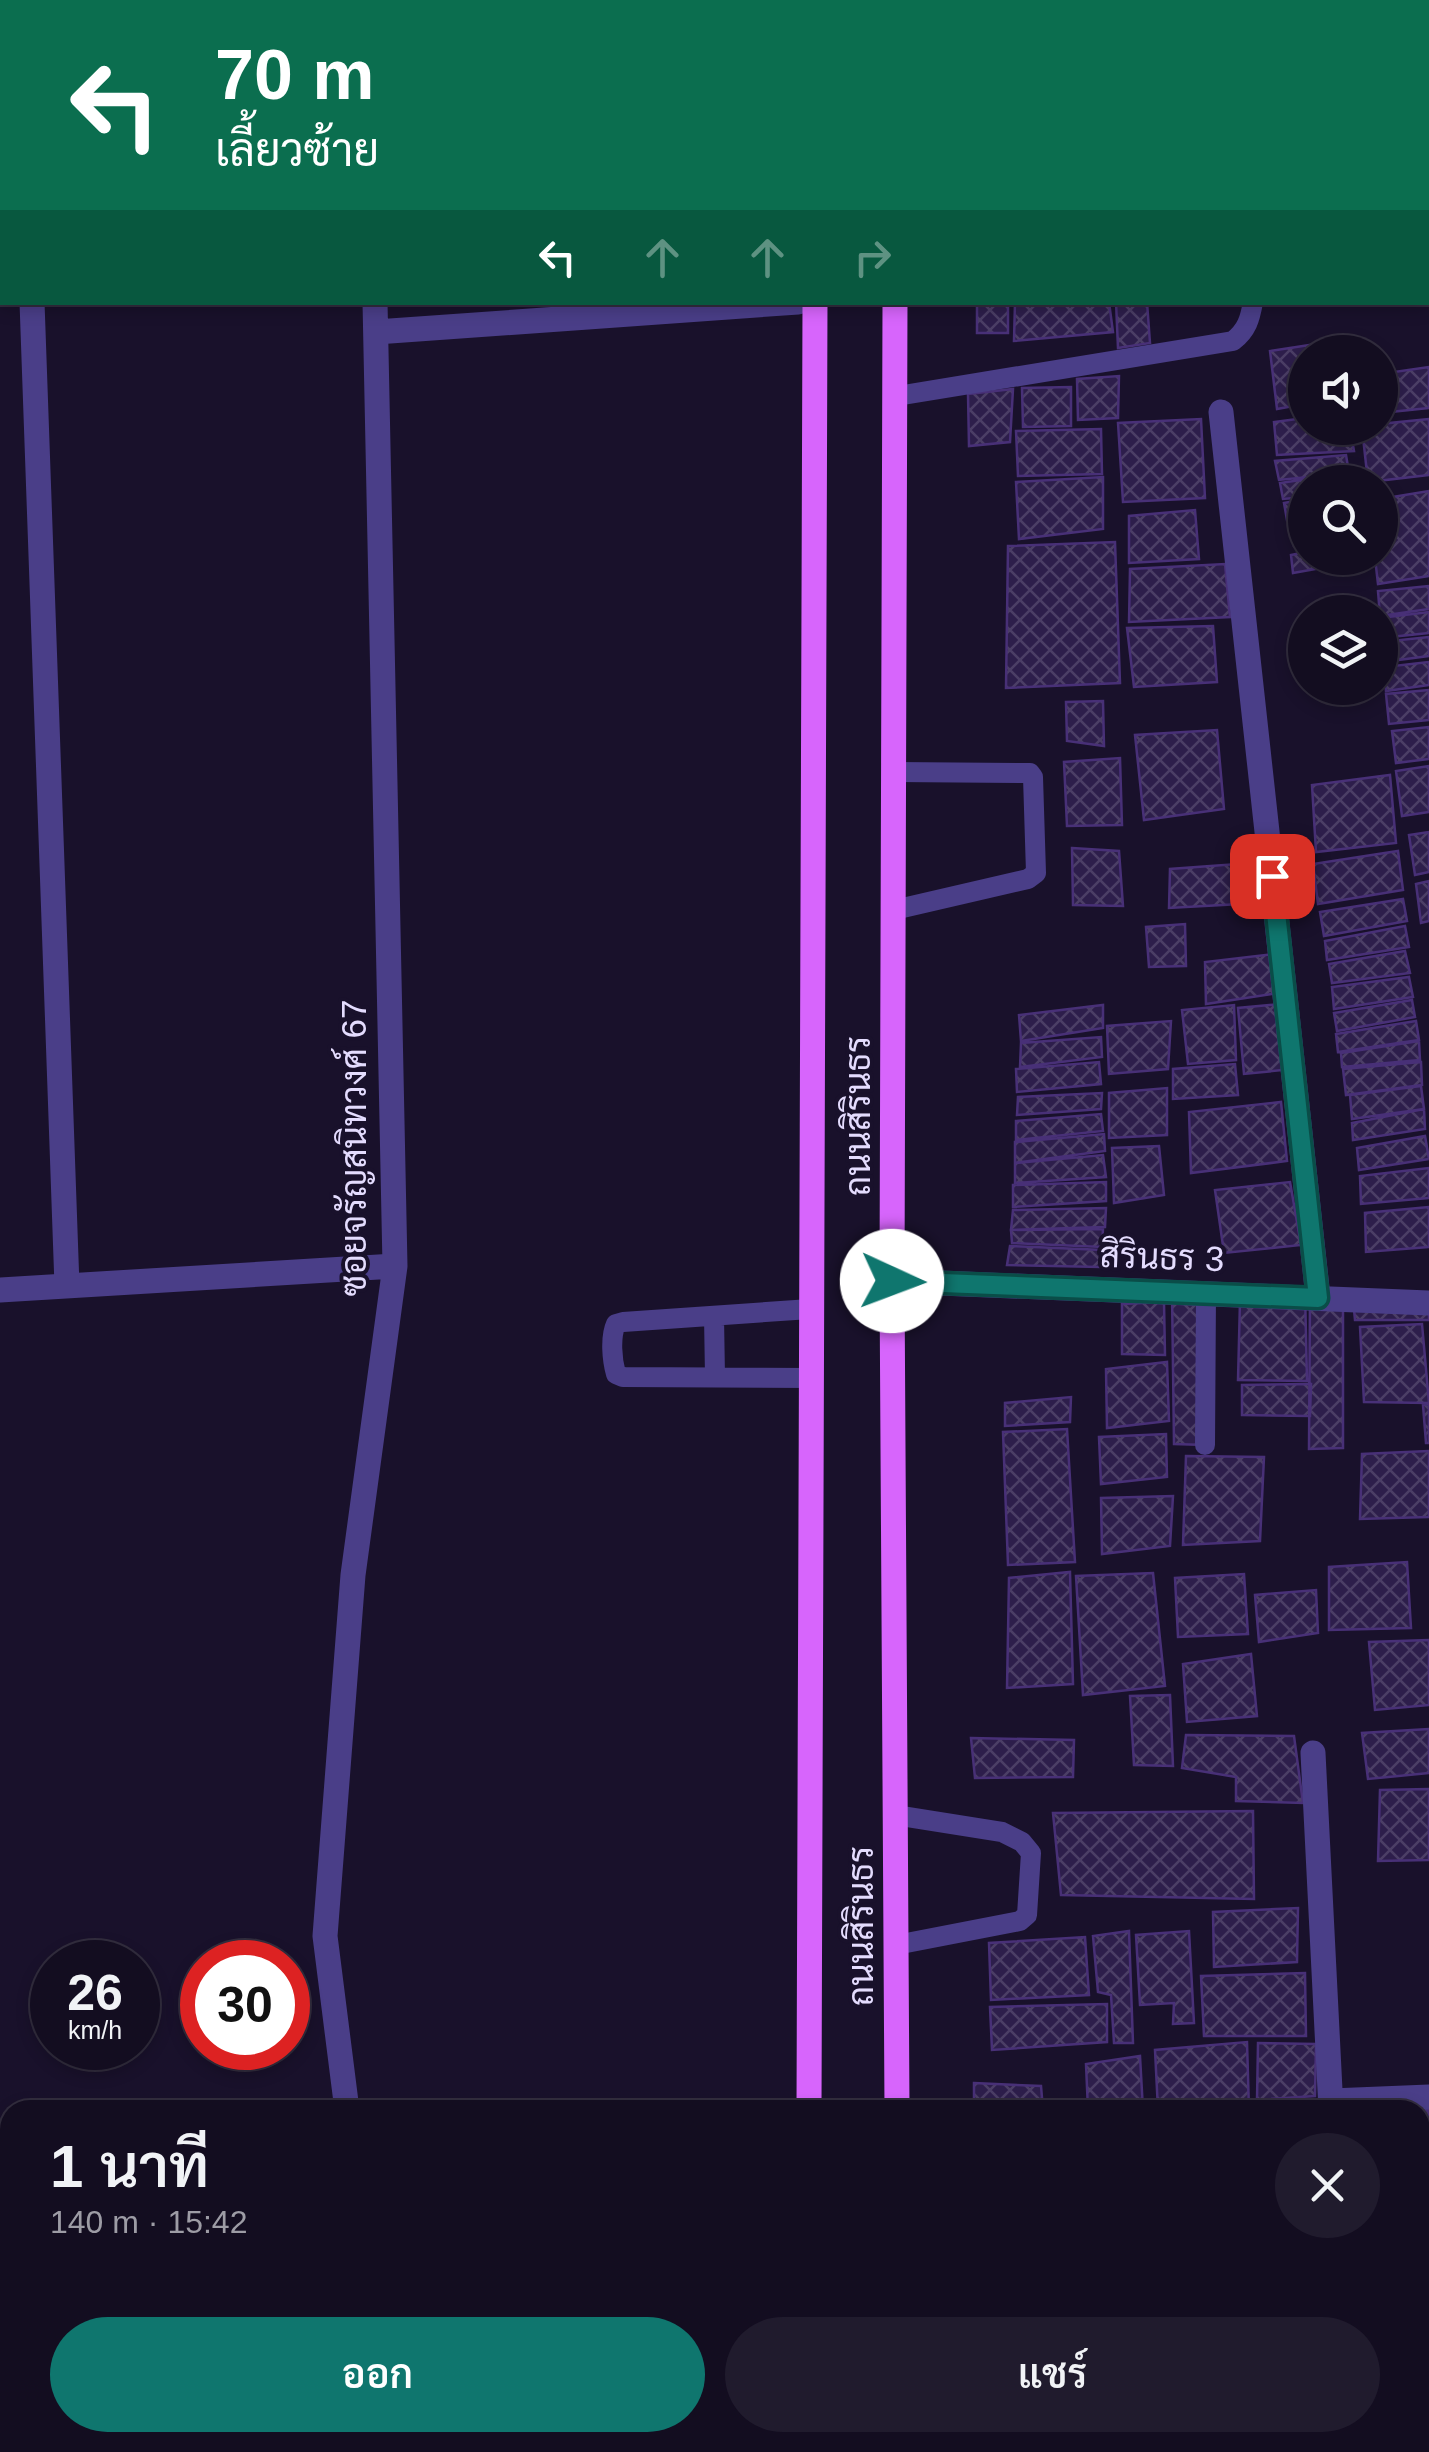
<!DOCTYPE html>
<html lang="th">
<head>
<meta charset="utf-8">
<style>
	body { margin:0; font-family:Arial,Sarabun,sans-serif; background:#201b2d; color:#f1f3f6; height:100vh; display:flex; flex-direction:column; font-size:38px; white-space:nowrap }
	* { box-sizing:border-box; margin:0 }
	p { font-size:32px; color:#9d9ca5 }
	.icon { flex:none; width:55px; height:55px; fill:none; stroke:currentColor; stroke-width:2; stroke-linecap:round; stroke-linejoin:round }
	.map { position:relative; flex:1; overflow:hidden }
	.drawer { position:absolute; left:0px; top:2100px; width:1430px; height:352px; display:flex; flex-direction:column; background:#130d20; border-radius:30px 30px 0 0; box-shadow:0 5px 15px #0003,0 0 0 2px #322d3e }
	.drawer>* { flex:none }
	.banner { position:absolute; left:0px; top:0px; width:1430px; height:305px; box-shadow:0 5px 15px #0003,0 0 0 2px #322d3e; background:#0b6e4f; color:#fff; overflow:hidden }
	.fabs { position:absolute; left:1288px; top:335px; display:grid; gap:20px }
	.fabs a { display:grid; place-items:center; width:110px; height:110px; border-radius:50%; background:#130d20; box-shadow:0 5px 15px #0003,0 0 0 2px #322d3e; font-size:50px }
	.speed { position:absolute; left:30px; top:1940px; display:flex; gap:20px; font-size:50px; font-weight:700; text-align:center }
	.speed>* { display:grid; place-content:center; width:130px; height:130px; border-radius:50%; background:#130d20; box-shadow:0 5px 15px #0003,0 0 0 2px #322d3e; line-height:1 }
	.speed small { font-size:25px; font-weight:400 }
	.speed .limit { border:15px solid #d22; background:#fff; color:#111 }
	.pin { position:absolute; display:grid; place-items:center; width:85px; height:85px; color:#fff; margin:-42px; border-radius:20px; box-shadow:0 5px 15px #0006 }
	.me { position:absolute; width:110px; margin:-55px; rotate:92deg; stroke-linejoin:round; filter:drop-shadow(0 0 8px #0008) }
	.turn { display:flex; align-items:center; gap:35px; height:210px; padding:0 50px; font-size:45px }
	.turn .icon { width:130px; height:130px; stroke-width:2.5 }
	.turn b { display:block; font-size:70px; line-height:85px }
	.lanes { display:flex; align-items:center; height:95px; padding:0 50px; background:#0003; justify-content:center; gap:50px; direction:ltr }
	.lanes .off { opacity:.35 }
	.round { display:grid; place-items:center; flex:none; width:105px; height:105px; border-radius:52px; background:#201b2d }
	.overview { display:flex; align-items:center; justify-content:space-between; height:170px; padding:0 50px }
	h1 { font-size:60px; font-weight:600; line-height:75px }
	.action { display:flex; gap:20px; margin-top:auto; padding:20px 50px }
	.action a { flex:1; height:115px; border-radius:60px; background:#0f766e; color:#fff; font-size:40px; font-weight:600; line-height:115px; text-align:center }
	.action a+a { background:#201b2d; color:#f1f3f6 }
	.map>svg:first-child { display:block }
</style>
</head>
<body>
<div class="map">
<svg width="1429" height="2452" viewBox="0 0 1429 2452">
	<defs>
		<pattern id="building-cross-hatch" width="8" height="8" patternUnits="userSpaceOnUse" patternTransform="scale(2.5)"><rect width="8" height="8" fill="#2d1e4b"/><path d="M0 0l8 8M0 8l8-8" fill="none" stroke="#4b3e66"/></pattern>
	</defs>
	<rect width="100%" height="100%" fill="#19112b"/>
	<path fill="url(#building-cross-hatch)" stroke="#483077" stroke-width="2.5" d="M 1173,0 L 1294,0 L 1265,2 L 1173,2 Z
		M 1350,0 L 1429,0 L 1429,29 L 1428,2 L 1350,2 Z
		M 977,302 L 1008,302 L 1008,333 L 977,333 Z
		M 1015,302 L 1109,302 L 1113,332 L 1014,341 Z
		M 1116,302 L 1147,302 L 1150,343 L 1118,348 Z
		M 1349,339 L 1351,352 L 1305,352 L 1305,404 L 1277,409 L 1270,351 Z
		M 1429,367 L 1429,408 L 1380,413 L 1380,374 Z
		M 1119,376 L 1118,418 L 1078,420 L 1077,379 Z
		M 1071,387 L 1071,426 L 1023,427 L 1022,388 Z
		M 1013,389 L 1010,442 L 969,446 L 968,394 Z
		M 1305,418 L 1305,428 L 1350,428 L 1354,451 L 1277,455 L 1274,422 Z
		M 1201,419 L 1205,498 L 1123,502 L 1118,423 Z
		M 1429,419 L 1429,475 L 1368,482 L 1362,428 L 1380,428 L 1380,424 Z
		M 1101,429 L 1102,474 L 1018,476 L 1016,431 Z
		M 1346,455 L 1349,473 L 1279,480 L 1275,461 Z
		M 1349,473 L 1351,482 L 1305,482 L 1305,497 L 1283,499 L 1280,483 Z
		M 1103,477 L 1103,529 L 1019,539 L 1016,482 Z
		M 1429,491 L 1429,576 L 1378,584 L 1375,558 L 1380,558 L 1380,499 Z
		M 1305,499 L 1305,517 L 1287,520 L 1284,503 Z
		M 1195,510 L 1199,559 L 1129,563 L 1129,516 Z
		M 1305,524 L 1305,545 L 1294,546 L 1291,526 Z
		M 1115,542 L 1120,683 L 1006,688 L 1008,546 Z
		M 1305,552 L 1305,558 L 1366,558 L 1366,560 L 1293,573 L 1291,555 Z
		M 1225,564 L 1230,617 L 1129,622 L 1130,569 Z
		M 1429,586 L 1429,609 L 1380,616 L 1378,591 Z
		M 1429,612 L 1429,633 L 1380,638 L 1380,618 Z
		M 1213,626 L 1217,682 L 1134,687 L 1127,628 Z
		M 1429,637 L 1429,656 L 1383,662 L 1381,642 Z
		M 1429,662 L 1429,685 L 1386,691 L 1384,667 Z
		M 1429,690 L 1429,720 L 1389,724 L 1386,694 Z
		M 1103,701 L 1104,746 L 1067,741 L 1066,702 Z
		M 1429,727 L 1429,759 L 1396,763 L 1392,731 Z
		M 1217,730 L 1224,809 L 1144,820 L 1135,735 Z
		M 1120,758 L 1122,825 L 1067,826 L 1064,762 Z
		M 1429,766 L 1429,812 L 1402,816 L 1396,771 Z
		M 1390,775 L 1396,843 L 1316,852 L 1312,785 Z
		M 1429,832 L 1429,872 L 1415,875 L 1409,835 Z
		M 1072,848 L 1119,851 L 1123,906 L 1073,905 Z
		M 1398,851 L 1403,890 L 1318,904 L 1313,864 Z
		M 1237,864 L 1240,904 L 1169,908 L 1170,869 Z
		M 1429,881 L 1429,921 L 1421,923 L 1416,884 Z
		M 1403,899 L 1407,921 L 1324,936 L 1320,912 Z
		M 1185,924 L 1186,966 L 1149,967 L 1146,927 Z
		M 1405,926 L 1409,947 L 1327,960 L 1325,941 Z
		M 1405,951 L 1410,973 L 1332,983 L 1329,964 Z
		M 1274,954 L 1279,993 L 1206,1004 L 1205,962 Z
		M 1409,977 L 1413,997 L 1334,1009 L 1332,987 Z
		M 1412,1000 L 1415,1017 L 1337,1031 L 1334,1013 Z
		M 1281,1004 L 1293,1069 L 1244,1074 L 1238,1008 Z
		M 1103,1005 L 1103,1028 L 1021,1041 L 1019,1015 Z
		M 1234,1005 L 1236,1060 L 1188,1064 L 1182,1010 Z
		M 1171,1021 L 1168,1069 L 1109,1074 L 1107,1026 Z
		M 1416,1021 L 1419,1040 L 1338,1052 L 1336,1034 Z
		M 1101,1037 L 1102,1057 L 1020,1067 L 1021,1043 Z
		M 1419,1041 L 1420,1060 L 1342,1067 L 1341,1053 Z
		M 1099,1062 L 1101,1084 L 1017,1092 L 1016,1069 Z
		M 1421,1062 L 1422,1085 L 1346,1095 L 1343,1069 Z
		M 1235,1064 L 1238,1095 L 1173,1099 L 1173,1069 Z
		M 1421,1086 L 1424,1109 L 1352,1119 L 1350,1095 Z
		M 1167,1088 L 1167,1135 L 1109,1138 L 1109,1093 Z
		M 1102,1093 L 1101,1109 L 1017,1115 L 1018,1097 Z
		M 1281,1102 L 1287,1161 L 1191,1173 L 1189,1112 Z
		M 1424,1109 L 1425,1129 L 1353,1140 L 1352,1123 Z
		M 1101,1114 L 1103,1131 L 1016,1140 L 1016,1121 Z
		M 1104,1134 L 1105,1151 L 1015,1163 L 1015,1142 Z
		M 1425,1136 L 1429,1159 L 1359,1170 L 1357,1148 Z
		M 1159,1146 L 1164,1195 L 1114,1203 L 1112,1148 Z
		M 1103,1155 L 1106,1177 L 1015,1183 L 1015,1163 Z
		M 1429,1168 L 1429,1198 L 1361,1204 L 1360,1176 Z
		M 1106,1182 L 1106,1201 L 1013,1207 L 1013,1185 Z
		M 1290,1182 L 1301,1245 L 1224,1253 L 1215,1190 Z
		M 1429,1207 L 1429,1247 L 1366,1252 L 1365,1213 Z
		M 1106,1208 L 1105,1227 L 1011,1230 L 1013,1210 Z
		M 1103,1229 L 1102,1247 L 1012,1243 L 1011,1230 Z
		M 1010,1246 L 1103,1250 L 1100,1267 L 1007,1265 Z
		M 1305,1291 L 1307,1381 L 1238,1380 L 1240,1301 Z
		M 1172,1292 L 1206,1294 L 1205,1445 L 1174,1444 Z
		M 1310,1298 L 1343,1299 L 1343,1448 L 1309,1449 Z
		M 1353,1299 L 1429,1303 L 1429,1320 L 1355,1320 Z
		M 1164,1302 L 1165,1355 L 1122,1354 L 1122,1304 Z
		M 1422,1324 L 1429,1403 L 1364,1402 L 1360,1327 Z
		M 1167,1362 L 1169,1421 L 1107,1428 L 1106,1369 Z
		M 1311,1384 L 1310,1416 L 1242,1415 L 1242,1385 Z
		M 1071,1397 L 1070,1422 L 1005,1426 L 1005,1403 Z
		M 1429,1404 L 1429,1443 L 1426,1443 L 1423,1405 Z
		M 1067,1429 L 1075,1562 L 1008,1565 L 1003,1432 Z
		M 1166,1434 L 1167,1477 L 1101,1484 L 1099,1437 Z
		M 1429,1451 L 1429,1517 L 1360,1519 L 1362,1454 Z
		M 1186,1456 L 1264,1457 L 1260,1541 L 1183,1545 Z
		M 1173,1496 L 1170,1546 L 1102,1554 L 1101,1498 Z
		M 1407,1562 L 1411,1628 L 1329,1630 L 1329,1567 Z
		M 1070,1572 L 1073,1684 L 1007,1688 L 1009,1578 Z
		M 1153,1573 L 1165,1686 L 1083,1695 L 1076,1576 Z
		M 1244,1574 L 1248,1634 L 1178,1637 L 1175,1578 Z
		M 1316,1590 L 1318,1633 L 1259,1642 L 1255,1595 Z
		M 1429,1640 L 1429,1705 L 1375,1710 L 1369,1642 Z
		M 1251,1654 L 1257,1716 L 1187,1722 L 1183,1664 Z
		M 1170,1695 L 1173,1766 L 1134,1765 L 1130,1696 Z
		M 1429,1729 L 1429,1773 L 1368,1779 L 1362,1733 Z
		M 1186,1735 L 1294,1736 L 1303,1803 L 1236,1801 L 1236,1777 L 1182,1768 Z
		M 971,1738 L 1074,1740 L 1073,1777 L 975,1778 Z
		M 1429,1789 L 1429,1860 L 1378,1861 L 1380,1790 Z
		M 1253,1811 L 1254,1899 L 1061,1895 L 1053,1813 Z
		M 1298,1908 L 1297,1962 L 1214,1967 L 1213,1912 Z
		M 1129,1931 L 1133,2043 L 1114,2043 L 1111,1995 L 1098,1992 L 1093,1936 Z
		M 1189,1931 L 1194,2023 L 1173,2024 L 1174,2003 L 1140,2005 L 1136,1935 Z
		M 1085,1937 L 1089,1995 L 991,2000 L 989,1943 Z
		M 1305,1973 L 1306,2036 L 1204,2036 L 1201,1976 Z
		M 1107,2004 L 1107,2042 L 992,2050 L 990,2007 Z
		M 1247,2042 L 1249,2110 L 1158,2110 L 1155,2050 Z
		M 1258,2043 L 1316,2044 L 1315,2096 L 1257,2100 Z
		M 1140,2056 L 1143,2110 L 1088,2110 L 1086,2064 Z
		M 974,2083 L 1041,2086 L 1043,2110 L 974,2110 Z
		M 1426,2110 L 1429,2110 L 1429,2198 L 1428,2198 Z
		M 1420,2208 L 1429,2208 L 1429,2280 L 1424,2280 Z
		M 1420,2287 L 1429,2287 L 1429,2347 L 1420,2348 Z
		M 1420,2410 L 1425,2410 L 1422,2452 L 1375,2452 L 1375,2442 L 1420,2442 Z
		M 1030,2442 L 1193,2442 L 1192,2452 L 1030,2452 Z
		M 1231,2442 L 1325,2442 L 1324,2452 L 1231,2452 Z"/>
	<g fill="none" stroke-linecap="round" stroke-linejoin="round">
		<path stroke="#4a3e88" stroke-width="20" d="M 897,396 L 1233,341 C 1247,330 1250,319 1253,302
			M 894,910 L 1028,879 L 1036,873 L 1033,777 L 1030,773 L 895,772
			M 810,1309 L 623,1322 L 616,1324 C 610,1337 612,1360 616,1374 L 623,1377 L 810,1378
			M 714,1316 L 715,1377
			M 1205,1445 L 1206,1294
			M 895,1815 L 1002,1832 L 1022,1842 L 1031,1853 L 1027,1915 L 1020,1921 L 896,1945"/>
		<path stroke="#4a3e88" stroke-width="25" d="M 21,0 L 22,2
			M 368,0 L 368,2
			M 32,302 L 67,1286
			M 376,332 L 798,302
			M 1221,412 L 1318,1297
			M 892,1281 L 1429,1303
			M 0,1290 L 395,1266
			M 1313,1753 L 1331,2110
			M 1331,2101 L 1429,2097
			M 347,2110 L 325,1936 L 353,1575 L 395,1266 L 375,302
			M 1420,2386 L 1429,2386
			M 379,2442 L 379,2452
			M 1344,2452 L 1345,2442"/>
		<path stroke="#d765fc" stroke-width="25" d="M 891,0 L 891,2
			M 816,2 L 816,0
			M 895,302 L 892,1281 L 897,2110
			M 809,2110 L 815,302
			M 900,2442 L 900,2452
			M 808,2452 L 808,2442"/>
	</g>
	<g fill="none" stroke-linecap="round" stroke-linejoin="round">
		<defs>
			<path id="route" d="M 892,1281 L 1318,1298 L 1272,876"/>
		</defs>
		<use href="#route" stroke="#0a4d48" stroke-width="25"/>
		<use href="#route" stroke="#0f766e" stroke-width="18"/>
	</g>
	<g text-anchor="middle" stroke-width="8" stroke-linejoin="round" paint-order="stroke">
		<g font-size="35" fill="#e4dcfe" stroke="#19112b">
			<text transform="translate(858 1116) rotate(-90)" y="12">ถนนสิรินธร</text>
			<text transform="translate(354 1148) rotate(-90)" y="12">ซอยจรัญสนิทวงศ์ 67</text>
			<text transform="translate(1162 1257) rotate(2)" y="12">สิรินธร 3</text>
			<text transform="translate(861 1926) rotate(-90)" y="12">ถนนสิรินธร</text>
		</g>
	</g>
</svg>
<div class="fabs">
<a><svg class="icon" aria-label="sound" viewBox="0 0 24 24"><path d="M4 9h4l5-4v14l-5-4H4zM17 9q2 3 0 6"/></svg></a>
<a><svg class="icon" aria-label="search" viewBox="0 0 24 24"><circle cx="10" cy="10" r="6"/><path d="M15 15l6 6"/></svg></a>
<a><svg class="icon" aria-label="layers" viewBox="0 0 24 24"><path d="M12 4l9 5-9 5-9-5zM3 14l9 5 9-5"/></svg></a>
</div>
<div class="speed"><div>26<small>km/h</small></div><div class="limit">30</div></div>
<div class="pin" style="left:1272px;top:876px;background:#d93025"><svg class="icon" aria-label="arrive" viewBox="0 0 24 24"><path d="M6 21V4h12l-3 4 3 4H6"/></svg></div>
<svg class="me" style="left:892px;top:1281px" viewBox="-20 -20 40 40"><circle r="19" fill="#fff"/><path d="M0-13L10 11 0 6-10 11z" fill="#0f766e"/></svg>
<div class="banner">
<div class="turn"><svg class="icon" aria-label="left" viewBox="0 0 24 24"><path d="M17 20v-9H6M10 6l-5 5 5 5"/></svg><div><b>70 m</b>เลี้ยวซ้าย</div></div>
<div class="lanes"><svg class="icon" aria-label="left" viewBox="0 0 24 24"><path d="M17 20v-9H6M10 6l-5 5 5 5"/></svg><svg class="icon off" aria-label="ahead" viewBox="0 0 24 24"><path d="M12 20V5M6 11l6-6 6 6"/></svg><svg class="icon off" aria-label="ahead" viewBox="0 0 24 24"><path d="M12 20V5M6 11l6-6 6 6"/></svg><svg class="icon off" aria-label="right" viewBox="0 0 24 24"><path d="M7 20v-9h11M14 6l5 5-5 5"/></svg></div>
</div>
<section class="drawer">
<div class="overview"><div><h1>1 นาที</h1><p>140 m · 15:42</p></div><a class="round"><svg class="icon" aria-label="close" viewBox="0 0 24 24"><path d="M6 6l12 12M18 6L6 18"/></svg></a></div>
<div class="action"><a>ออก</a><a>แชร์</a></div>
</section>
</div>
</body>
</html>
